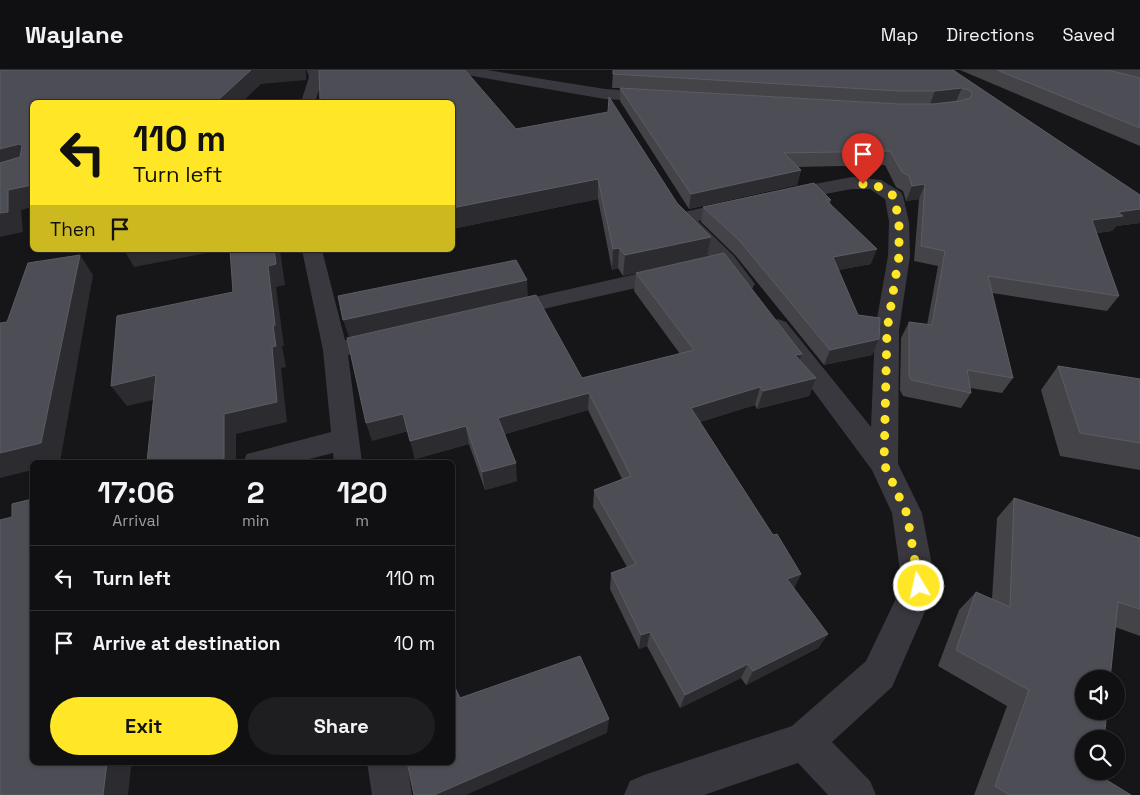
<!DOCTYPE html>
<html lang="en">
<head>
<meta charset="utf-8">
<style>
	body { margin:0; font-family:"Space Grotesk",sans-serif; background:#1e1e20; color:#f1f3f6; height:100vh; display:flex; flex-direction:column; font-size:19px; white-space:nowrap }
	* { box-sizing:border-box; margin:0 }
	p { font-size:16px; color:#9c9d9f }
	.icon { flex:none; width:28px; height:28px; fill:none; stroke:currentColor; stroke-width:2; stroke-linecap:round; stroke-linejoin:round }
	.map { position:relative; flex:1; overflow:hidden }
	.details { position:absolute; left:30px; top:390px; width:425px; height:305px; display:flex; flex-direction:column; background:#101012; border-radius:8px; box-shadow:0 1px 4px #0004,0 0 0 1px #303032 }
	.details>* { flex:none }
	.top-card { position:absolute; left:30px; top:30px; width:425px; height:152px; border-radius:8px; box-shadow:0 1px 4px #0004,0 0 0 1px #303032; background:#ffe727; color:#111; overflow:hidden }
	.fabs { position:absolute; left:1075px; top:600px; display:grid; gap:10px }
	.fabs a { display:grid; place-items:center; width:50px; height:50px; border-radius:50%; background:#101012; box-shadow:0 1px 4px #0004,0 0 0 1px #303032; font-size:25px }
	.pin { position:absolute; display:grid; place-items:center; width:42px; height:42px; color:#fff; margin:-51px -21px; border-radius:50% 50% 50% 0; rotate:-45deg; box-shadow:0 0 5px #0007 }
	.pin .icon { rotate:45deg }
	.me { position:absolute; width:55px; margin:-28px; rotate:351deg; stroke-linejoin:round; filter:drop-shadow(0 0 4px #0008) }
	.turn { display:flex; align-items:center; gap:18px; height:105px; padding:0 20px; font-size:22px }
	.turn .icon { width:65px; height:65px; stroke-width:2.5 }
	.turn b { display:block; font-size:35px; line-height:42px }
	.then { display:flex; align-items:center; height:48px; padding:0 20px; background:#0003; gap:10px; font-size:19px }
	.eta { display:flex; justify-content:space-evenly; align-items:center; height:85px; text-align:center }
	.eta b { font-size:30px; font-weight:700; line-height:35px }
	.primary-button { display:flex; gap:10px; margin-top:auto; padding:10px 20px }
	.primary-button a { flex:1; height:58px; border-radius:30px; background:#ffe727; color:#111; font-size:20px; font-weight:700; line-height:58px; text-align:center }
	.primary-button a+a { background:#1e1e20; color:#f1f3f6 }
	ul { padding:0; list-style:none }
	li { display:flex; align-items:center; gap:15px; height:65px; padding:0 20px; border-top:1px solid #303032 }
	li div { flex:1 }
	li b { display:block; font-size:19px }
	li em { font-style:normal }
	header { display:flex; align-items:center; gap:30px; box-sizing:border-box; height:70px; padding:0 25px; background:#101012; border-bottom:1px solid #303032 }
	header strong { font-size:24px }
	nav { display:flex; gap:28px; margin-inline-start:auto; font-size:18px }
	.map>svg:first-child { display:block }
</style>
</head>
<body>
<header>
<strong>Waylane</strong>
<nav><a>Map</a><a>Directions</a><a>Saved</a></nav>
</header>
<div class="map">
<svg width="1140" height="725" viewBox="0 0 1140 725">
	<rect width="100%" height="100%" fill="#161618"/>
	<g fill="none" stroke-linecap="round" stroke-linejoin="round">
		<path fill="#39383f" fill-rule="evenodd" d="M 307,0 L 321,0 L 322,2 L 379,0 L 377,3 L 372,4 L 322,11 L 315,32 L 301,32 L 309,7 Z
			M 454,0 L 487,0 L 605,19 L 658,22 L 663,24 L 666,27 L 663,30 L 658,32 L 605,29 L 461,4 L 456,3 Z
			M 852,107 L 881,110 L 901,122 L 903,126 L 909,152 L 910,186 L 899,260 L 898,394 L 922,443 L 936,516 L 892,617 L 832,672 L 870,711 L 876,725 L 828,725 L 798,693 L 704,725 L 624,725 L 630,711 L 644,705 L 792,656 L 866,591 L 902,516 L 892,443 L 872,400 L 766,257 L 770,252 L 778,249 L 786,252 L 871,357 L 875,260 L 888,186 L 889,152 L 885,129 L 870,119 L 852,119 L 782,132 L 775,130 L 773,126 L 775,122 L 782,120 Z
			M 740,129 L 747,131 L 750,135 L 747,139 L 698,151 L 734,186 L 755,214 L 752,219 L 744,221 L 736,219 L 718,196 L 673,148 L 676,144 Z
			M 302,180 L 322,180 L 345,270 L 384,261 L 393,263 L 396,269 L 393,275 L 348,285 L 362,392 L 334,392 L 333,383 L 297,392 L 243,392 L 247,384 L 331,362 L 323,280 Z
			M 672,196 L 680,198 L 683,203 L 680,208 L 504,248 L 496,246 L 492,241 L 496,236 L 504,234 Z
			M 367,692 L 407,692 L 412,725 L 372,725 Z"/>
	</g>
	<path fill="#434348" d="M 613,0 L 955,0 L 954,1 L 1140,125 L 1140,153 L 1116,156 L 1112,161 L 1096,163 L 1119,226 L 1107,241 L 992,223 L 1013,308 L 1002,323 L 970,318 L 971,323 L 961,338 L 903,326 L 900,320 L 901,268 L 909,252 L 927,255 L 938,196 L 914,191 L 919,129 L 906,131 L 903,121 L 896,117 L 885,95 L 798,97 L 801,100 L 797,115 L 689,139 L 620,31 L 620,18 L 612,18 Z
		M 960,0 L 1140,0 L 1140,76 Z
		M 452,32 L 516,59 L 677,133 L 711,167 L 707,187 L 623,206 L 618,198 L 612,200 L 598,129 L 452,159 Z
		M 831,130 L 830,133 L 871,194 L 838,200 L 858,245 L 879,269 L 872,285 L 824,295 L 735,185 L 701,152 L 703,137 Z
		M 636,203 L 802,284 L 800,291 L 816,308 L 809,326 L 757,339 L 755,335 L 700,352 L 773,465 L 801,504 L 794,518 L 828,564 L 818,578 L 746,615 L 741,608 L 680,638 L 647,576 L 639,579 L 610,519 L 611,503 L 627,497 L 593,437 L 594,420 L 622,409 L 588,340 L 505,364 L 517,411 L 485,420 L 469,374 L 415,389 L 408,361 L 372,371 L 582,308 L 680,284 L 634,221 Z
		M 1058,296 L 1140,309 L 1140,400 L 1060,386 L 1041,320 Z
		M 1014,428 L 1140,468 L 1140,566 L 1115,557 L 1100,706 L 1131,725 L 974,725 L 1007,636 L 938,596 L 959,540 L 976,522 L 992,529 L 997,448 Z"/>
	<path fill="#2c2c30" d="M 251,0 L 306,0 L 306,10 L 261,14 L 242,32 L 216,32 Z
		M 962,18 L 956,31 L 930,34 L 935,21 Z
		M 19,74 L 32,93 L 0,101 L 0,79 Z
		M 801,100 L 797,115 L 689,139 L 691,124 Z
		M 598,109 L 598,129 L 452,159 L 452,138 Z
		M 925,114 L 919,129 L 906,131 L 912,116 Z
		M 32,115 L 32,137 L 21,140 L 23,162 L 0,167 L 0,143 L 8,120 Z
		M 1140,139 L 1140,153 L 1116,156 L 1112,161 L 1082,165 L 1092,150 L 1118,142 Z
		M 711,167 L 707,187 L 623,206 L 625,185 Z
		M 619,178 L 618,198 L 612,200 L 613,179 Z
		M 877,179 L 871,194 L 827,202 L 833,187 Z
		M 124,180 L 223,180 L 134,197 Z
		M 274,180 L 280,180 L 285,215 L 276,217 L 284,276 L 282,276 L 286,297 L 281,298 L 287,352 L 236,364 L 236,392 L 224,392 L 224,344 L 272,277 L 273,256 L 268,196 Z
		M 80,185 L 93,205 L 60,392 L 32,392 L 32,400 L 0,408 L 0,383 Z
		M 527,210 L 528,227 L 349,267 L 343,250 Z
		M 879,269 L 872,285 L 824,295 L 830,280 Z
		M 802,284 L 796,302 L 795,285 Z
		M 156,305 L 170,326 L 127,336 L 111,316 Z
		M 816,308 L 809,326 L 757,339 L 763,321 Z
		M 760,317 L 755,335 L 687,356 L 691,338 Z
		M 589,323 L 588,340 L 501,365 L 498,348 Z
		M 403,344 L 408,361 L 372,371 L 366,353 Z
		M 466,356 L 469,374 L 415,389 L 410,371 Z
		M 516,393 L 517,411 L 485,420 L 482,402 Z
		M 801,504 L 793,520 L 787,509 Z
		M 650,562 L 647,576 L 639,579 L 641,565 Z
		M 828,564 L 818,578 L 746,615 L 753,601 Z
		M 748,594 L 741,608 L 680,638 L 685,625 Z
		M 609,649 L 607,663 L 466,725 L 434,725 Z
		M 107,692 L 146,692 L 131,697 L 128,725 L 103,725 Z"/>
	<path fill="#4d4e55" stroke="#5b5c64" d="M 0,0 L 251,0 L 216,32 L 32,32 L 32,115 L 8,120 L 8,142 L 0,143 L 0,93 L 20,87 L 22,76 L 19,74 L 0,79 Z
		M 319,0 L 465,0 L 516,59 L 608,42 L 609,27 L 677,133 L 711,167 L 625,185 L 619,178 L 613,179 L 598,109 L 452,138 L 452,32 L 320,32 Z
		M 613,0 L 953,0 L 1140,125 L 1140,139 L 1118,142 L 1123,146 L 1092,150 L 1119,226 L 988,206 L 1013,308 L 967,300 L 971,323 L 911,310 L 909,305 L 909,252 L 932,255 L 945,181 L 921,176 L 925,114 L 912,116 L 909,106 L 902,102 L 890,81 L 784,83 L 801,100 L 691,124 L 620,18 L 899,34 L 934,34 L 960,31 L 970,28 L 972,23 L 969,20 L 962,18 L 935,21 L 899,21 L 613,4 Z
		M 997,0 L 1108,0 L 1140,8 L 1140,58 Z
		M 814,113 L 831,130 L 826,130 L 877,179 L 833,187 L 858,245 L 880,248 L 879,269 L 830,280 L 739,170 L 703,137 Z
		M 230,180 L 274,180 L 276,194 L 268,196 L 275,255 L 273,256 L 276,276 L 272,277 L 277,332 L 224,344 L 224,392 L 147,392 L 156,305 L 111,316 L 117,246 L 233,222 Z
		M 724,183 L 802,284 L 795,285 L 816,308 L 763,321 L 760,317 L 691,338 L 773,465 L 777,464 L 801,504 L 787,509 L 828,564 L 753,601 L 748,594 L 685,625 L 650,562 L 641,565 L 611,503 L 636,494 L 594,420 L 631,406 L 589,323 L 498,348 L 516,393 L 482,402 L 466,356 L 410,371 L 403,344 L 366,353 L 347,268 L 536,225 L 582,308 L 694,280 L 636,203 Z
		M 80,185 L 41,373 L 0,383 L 0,309 L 1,305 L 0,305 L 0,253 L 7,252 L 28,193 Z
		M 516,190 L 527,210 L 343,250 L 338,226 Z
		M 1058,296 L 1140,309 L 1140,373 L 1080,363 Z
		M 1014,428 L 1140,468 L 1140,539 L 1118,532 L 1110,609 L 1084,609 L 1084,641 L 1107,641 L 1104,669 L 1084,669 L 1084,701 L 1101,701 L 1100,706 L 1131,725 L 1009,725 L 995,716 L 1029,620 L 956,580 L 976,522 L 1010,537 Z
		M 32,429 L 32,692 L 107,692 L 103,725 L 0,725 L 0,450 L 12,447 L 12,434 Z
		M 580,586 L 609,649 L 434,725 L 414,725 L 407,692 L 452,692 L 452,611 L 460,628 Z"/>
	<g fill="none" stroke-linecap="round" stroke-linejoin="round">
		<path stroke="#ffe727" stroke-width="9" stroke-dasharray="0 16.2" d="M 863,114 L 874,114 L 894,126 L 899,152 L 899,186 L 887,260 L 884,394 L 907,444 L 919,516"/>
	</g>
</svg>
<div class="fabs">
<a><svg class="icon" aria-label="sound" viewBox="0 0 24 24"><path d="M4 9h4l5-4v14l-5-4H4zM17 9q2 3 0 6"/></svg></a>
<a><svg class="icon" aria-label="search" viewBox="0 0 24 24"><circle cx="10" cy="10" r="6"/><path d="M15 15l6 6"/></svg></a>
</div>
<div class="pin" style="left:863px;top:114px;background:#d93025"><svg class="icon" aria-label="arrive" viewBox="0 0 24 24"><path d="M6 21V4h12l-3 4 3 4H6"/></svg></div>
<svg class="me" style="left:919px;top:516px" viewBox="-20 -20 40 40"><circle r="17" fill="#ffe727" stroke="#fff" stroke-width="3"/><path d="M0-11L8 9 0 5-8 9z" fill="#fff"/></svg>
<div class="top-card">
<div class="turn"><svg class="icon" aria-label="left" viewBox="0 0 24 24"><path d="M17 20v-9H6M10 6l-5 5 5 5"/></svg><div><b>110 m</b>Turn left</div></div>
<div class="then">Then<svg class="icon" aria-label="arrive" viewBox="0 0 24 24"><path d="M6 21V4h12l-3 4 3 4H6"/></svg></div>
</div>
<section class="details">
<div class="eta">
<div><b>17:06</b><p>Arrival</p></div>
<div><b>2</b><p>min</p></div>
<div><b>120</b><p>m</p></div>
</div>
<ul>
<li><svg class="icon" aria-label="left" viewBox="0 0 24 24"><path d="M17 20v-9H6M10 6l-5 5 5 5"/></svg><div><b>Turn left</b></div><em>110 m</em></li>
<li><svg class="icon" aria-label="arrive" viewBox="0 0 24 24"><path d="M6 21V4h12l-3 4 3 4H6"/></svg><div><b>Arrive at destination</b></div><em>10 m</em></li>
</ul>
<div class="primary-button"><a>Exit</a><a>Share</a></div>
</section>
</div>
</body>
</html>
